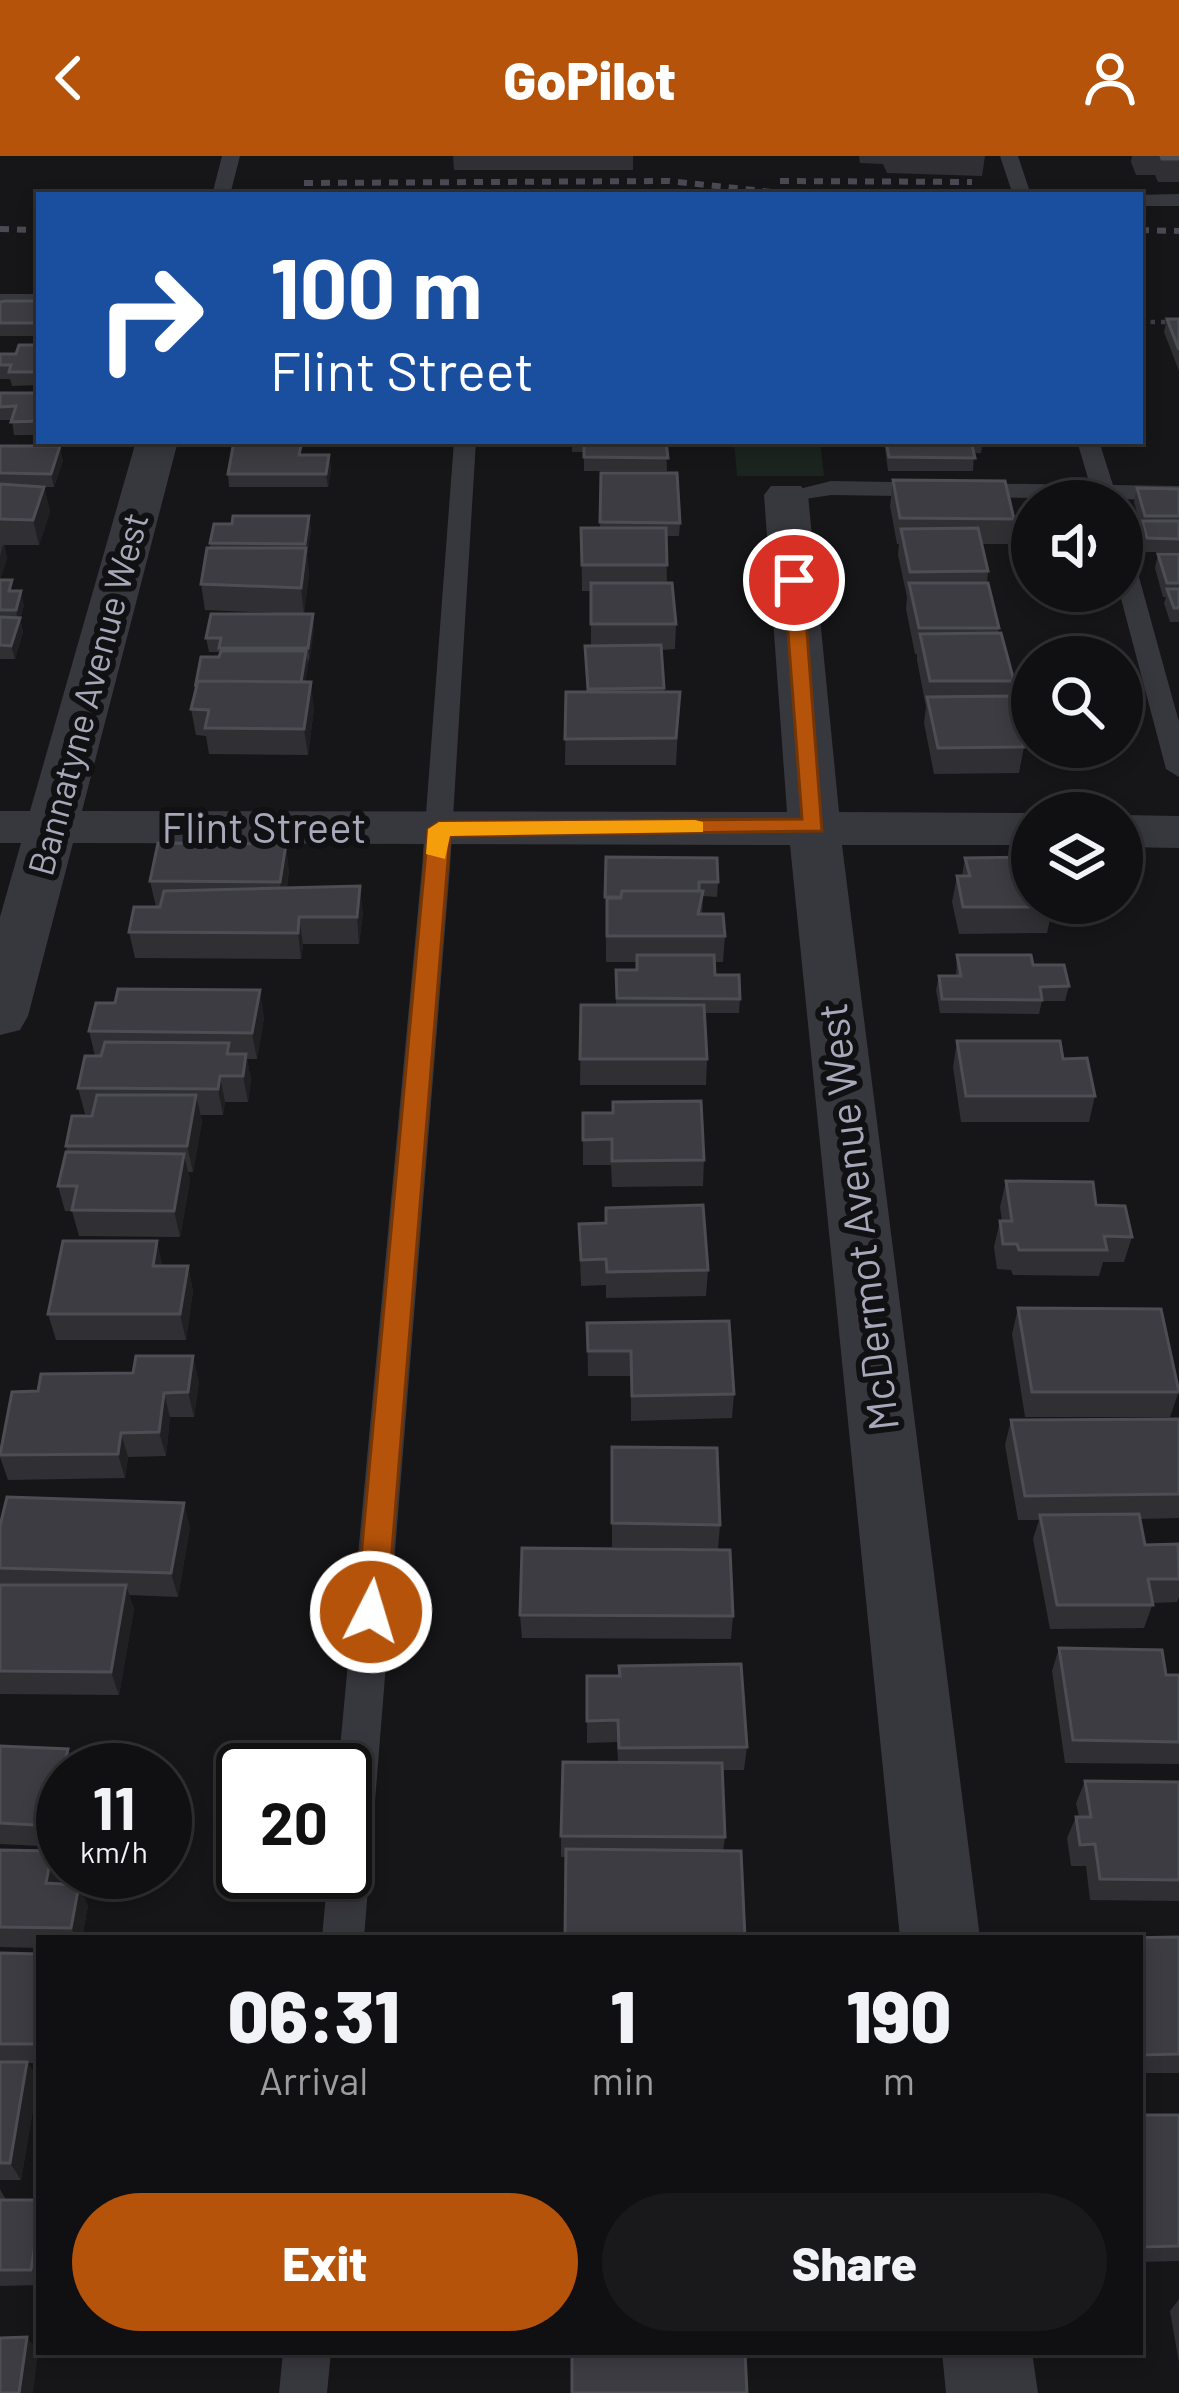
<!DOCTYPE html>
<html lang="en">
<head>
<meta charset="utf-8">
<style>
	body { margin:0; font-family:Barlow,sans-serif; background:#19191b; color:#f1f3f6; height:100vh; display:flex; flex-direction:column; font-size:45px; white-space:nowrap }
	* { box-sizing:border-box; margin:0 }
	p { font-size:39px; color:#9c9d9f }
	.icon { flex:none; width:66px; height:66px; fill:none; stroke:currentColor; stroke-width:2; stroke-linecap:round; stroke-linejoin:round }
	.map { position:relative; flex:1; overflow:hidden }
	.side { position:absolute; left:36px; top:1779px; width:1107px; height:420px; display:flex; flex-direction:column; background:#101012; border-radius:0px; box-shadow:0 6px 18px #0003,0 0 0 3px #303032 }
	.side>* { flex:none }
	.banner { position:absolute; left:36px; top:36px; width:1107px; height:252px; border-radius:0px; box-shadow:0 6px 18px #0003,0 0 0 3px #303032; background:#1a4fa0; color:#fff; overflow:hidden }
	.buttons { position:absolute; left:1011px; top:324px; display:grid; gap:24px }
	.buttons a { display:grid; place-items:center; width:132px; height:132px; border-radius:50%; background:#101012; box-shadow:0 6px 18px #0003,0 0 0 3px #303032; font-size:60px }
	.speed { position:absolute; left:36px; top:1587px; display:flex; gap:24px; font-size:60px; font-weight:700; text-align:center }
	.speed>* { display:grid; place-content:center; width:156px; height:156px; border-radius:50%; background:#101012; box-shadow:0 6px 18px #0003,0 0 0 3px #303032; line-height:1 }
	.speed small { font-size:30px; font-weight:400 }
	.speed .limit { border:6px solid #111; border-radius:18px; background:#fff; color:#111 }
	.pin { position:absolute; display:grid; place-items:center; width:102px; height:102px; color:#fff; margin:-51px; border:6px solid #fff; border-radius:50%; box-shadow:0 3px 12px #0007 }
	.me { position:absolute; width:132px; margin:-66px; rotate:5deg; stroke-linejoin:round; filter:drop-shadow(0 0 9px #0008) }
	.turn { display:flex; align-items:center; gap:42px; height:252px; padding:0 36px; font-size:54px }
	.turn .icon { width:156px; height:156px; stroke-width:2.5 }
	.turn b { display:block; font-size:84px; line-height:102px }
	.eta { display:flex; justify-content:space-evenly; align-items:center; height:204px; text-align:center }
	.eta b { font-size:72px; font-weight:800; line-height:84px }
	.action { display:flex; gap:24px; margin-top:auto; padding:24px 36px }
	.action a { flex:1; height:138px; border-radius:72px; background:#b45309; color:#fff; font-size:48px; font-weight:800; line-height:138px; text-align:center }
	.action a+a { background:#19191b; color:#f1f3f6 }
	header { display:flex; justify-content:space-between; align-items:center; height:156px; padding:0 36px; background:#b45309; color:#fff; font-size:54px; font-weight:800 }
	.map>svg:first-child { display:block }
</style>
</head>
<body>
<header><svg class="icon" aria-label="back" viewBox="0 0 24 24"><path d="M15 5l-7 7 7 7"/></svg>GoPilot<svg class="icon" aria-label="person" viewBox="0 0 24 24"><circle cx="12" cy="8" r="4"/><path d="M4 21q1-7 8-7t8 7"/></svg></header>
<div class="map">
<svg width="1179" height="2237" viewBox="0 0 1179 2237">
	<rect width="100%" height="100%" fill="#161618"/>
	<path fill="#1b241e" d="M 734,285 L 820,285 L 824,320 L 737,320 Z"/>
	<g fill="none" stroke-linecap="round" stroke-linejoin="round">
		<path stroke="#3d3d45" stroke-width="4.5" stroke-dasharray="4.5 6" stroke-linecap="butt" d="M 1140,166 L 1179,166"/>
		<path fill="#37373e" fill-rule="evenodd" d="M 222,0 L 240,0 L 230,39 L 212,39 Z
			M 1000,0 L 1018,0 L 1031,39 L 1013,39 Z
			M 1179,38 L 1179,50 L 1140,50 L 1137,39 Z
			M 0,138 L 39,138 L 39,150 L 0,150 Z
			M 454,285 L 476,285 L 450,711 L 364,1782 L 322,1782 L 328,1716 L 345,1716 L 345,1614 L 338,1614 L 422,711 Z
			M 1077,285 L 1099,285 L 1113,329 L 1179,330 L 1179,344 L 831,339 L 786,346 L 775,339 L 831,325 L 1090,329 Z
			M 1122,396 L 1134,403 L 1179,566 L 1179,621 L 1166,613 L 1119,435 Z
			M 283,2196 L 331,2196 L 327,2237 L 279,2237 Z"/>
		<path fill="#37373e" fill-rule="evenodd" d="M 136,285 L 178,285 L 82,655 L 787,656 L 764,339 L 771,330 L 801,330 L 808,339 L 839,656 L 1033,657 L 1032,689 L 842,689 L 980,1782 L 900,1782 L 790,689 L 73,687 L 28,860 L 20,874 L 0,879 L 0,761 L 21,687 L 0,687 L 0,655 L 30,655 Z
			M 1122,659 L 1179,660 L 1179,692 L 1122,691 Z
			M 942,2196 L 1032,2196 L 1038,2237 L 946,2237 Z"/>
		<path stroke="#494a53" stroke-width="6" stroke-dasharray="9 8" stroke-linecap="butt" d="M 780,25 L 972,26
			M 304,27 L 669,25 L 801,39
			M 0,73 L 39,74
			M 1140,74 L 1179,75"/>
	</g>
	<path fill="#302f33" d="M 453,0 L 633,0 L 633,14 L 454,14 Z
		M 859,0 L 985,0 L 982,20 L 887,17 L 883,8 L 860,7 Z
		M 1132,0 L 1179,0 L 1179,26 L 1158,26 L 1155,19 L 1136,19 L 1131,6 Z
		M 39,145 L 39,180 L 0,180 L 0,146 Z
		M 1167,163 L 1179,163 L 1179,215 L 1164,176 Z
		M 39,189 L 39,229 L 12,230 L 10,223 L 0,223 L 0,198 L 16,198 Z
		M 0,237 L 39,237 L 39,279 L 14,279 L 12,264 L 0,264 Z
		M 572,285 L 666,285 L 667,315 L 584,315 L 584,296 L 572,296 Z
		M 884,285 L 983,285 L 981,297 L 974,297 L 973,315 L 888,315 Z
		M 0,290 L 63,304 L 54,331 L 44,331 L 50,356 L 39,389 L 4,389 L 7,402 L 0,424 L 14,435 L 24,449 L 20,463 L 23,476 L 15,503 L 0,503 Z
		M 329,299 L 331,313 L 328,331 L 229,331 L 228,318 Z
		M 601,317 L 680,367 L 679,380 L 666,380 L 667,427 L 676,468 L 675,493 L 661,494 L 664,536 L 680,536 L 676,609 L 565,609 L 566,536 L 587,536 L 585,490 L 591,490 L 591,435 L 582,435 L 581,372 L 600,372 Z
		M 893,324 L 1014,363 L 1009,388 L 982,388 L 988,415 L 987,427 L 999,472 L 998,477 L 1014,525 L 1011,540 L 1024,591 L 1019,617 L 934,618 L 924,567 L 926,551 L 917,504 L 917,498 L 915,498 L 906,453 L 907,441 L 898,399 L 899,388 L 897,388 L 890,350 Z
		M 1137,332 L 1179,333 L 1179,396 L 1144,396 L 1139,379 L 1141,371 L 1134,346 Z
		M 309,360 L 311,374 L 307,399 L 309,417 L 304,458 L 314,472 L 305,526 L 314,552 L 308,599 L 209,598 L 206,580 L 196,579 L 191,553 L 196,527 L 220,498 L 220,496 L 209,496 L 206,482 L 300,458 L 205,454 L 201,428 L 210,392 L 210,387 L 232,368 Z
		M 1158,398 L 1179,398 L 1179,466 L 1170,466 L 1164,447 L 1166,441 L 1163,441 L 1155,412 Z
		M 606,701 L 718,726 L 717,741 L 703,740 L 702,758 L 725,780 L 723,806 L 714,806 L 715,819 L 740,843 L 739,857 L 705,857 L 707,903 L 706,929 L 580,929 L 581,849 L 616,849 L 616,814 L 636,814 L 637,806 L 606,806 Z
		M 965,702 L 1032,747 L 1085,747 L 1083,759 L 1051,759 L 1047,777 L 959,778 L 952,746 L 957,720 L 962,720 Z
		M 289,714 L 287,731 L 363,756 L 359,788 L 303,788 L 301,803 L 135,802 L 129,776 L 156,751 L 150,725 Z
		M 957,799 L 1033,809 L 1069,830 L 1065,845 L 1042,845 L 1039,858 L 940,857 L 936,834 L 939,820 L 956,820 Z
		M 264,861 L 257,903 L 247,903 L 251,924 L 248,946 L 225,946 L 223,959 L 200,959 L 202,965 L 193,1016 L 188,1016 L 190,1024 L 180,1081 L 79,1080 L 72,1055 L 65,1055 L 58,1030 L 67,996 L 66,990 L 93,958 L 85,958 L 78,932 L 95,900 L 89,875 Z
		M 957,885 L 1063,903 L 1095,940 L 1089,966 L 961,966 L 953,911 Z
		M 583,957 L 704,1004 L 703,1030 L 612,1031 L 611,1009 L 583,1009 Z
		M 1006,1025 L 1096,1049 L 1132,1081 L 1124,1106 L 1103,1106 L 1099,1120 L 1013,1119 L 1011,1114 L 997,1113 L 994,1091 L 1000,1065 L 1002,1065 L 1000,1051 Z
		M 579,1068 L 708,1114 L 706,1140 L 606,1142 L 606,1129 L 581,1130 Z
		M 188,1110 L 193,1135 L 186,1184 L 56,1184 L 48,1158 Z
		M 1018,1152 L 1179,1235 L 1170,1261 L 1025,1261 L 1012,1178 Z
		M 587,1167 L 734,1238 L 732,1262 L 631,1265 L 631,1220 L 588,1220 Z
		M 199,1225 L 194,1261 L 170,1261 L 166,1300 L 128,1301 L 125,1322 L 8,1324 L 0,1301 L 0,1295 L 38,1235 Z
		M 1179,1263 L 1179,1362 L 1140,1363 L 1145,1389 L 1179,1393 L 1179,1441 L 1177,1446 L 1153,1447 L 1144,1472 L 1050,1473 L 1033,1383 L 1039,1364 L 1018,1364 L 1005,1289 L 1011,1264 Z
		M 612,1291 L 720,1369 L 718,1393 L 612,1391 Z
		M 0,1370 L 190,1371 L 178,1441 L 129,1439 L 134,1453 L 119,1539 L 0,1538 Z
		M 520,1459 L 733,1460 L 731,1483 L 522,1482 Z
		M 1059,1492 L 1166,1519 L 1179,1519 L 1179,1608 L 1065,1607 L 1052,1515 Z
		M 619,1510 L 747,1591 L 744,1614 L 722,1614 L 725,1681 L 723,1695 L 561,1701 L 561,1680 L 618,1606 L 617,1586 L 587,1587 L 587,1520 L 618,1520 Z
		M 0,1590 L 68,1593 L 76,1614 L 63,1614 L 63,1682 L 61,1691 L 0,1688 Z
		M 1085,1625 L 1179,1626 L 1179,1745 L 1090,1744 L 1086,1710 L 1071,1710 L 1067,1682 L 1076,1661 L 1079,1661 L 1076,1647 Z
		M 0,1694 L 61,1716 L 59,1728 L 88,1749 L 82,1782 L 39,1782 L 39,1792 L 0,1791 Z
		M 1179,1781 L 1179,1917 L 1140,1917 L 1140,1782 Z
		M 0,1797 L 39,1798 L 39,1907 L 28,1907 L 38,1924 L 21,2024 L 0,2024 Z
		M 1140,1959 L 1179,1959 L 1179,2105 L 1140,2106 Z
		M 0,2033 L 6,2044 L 39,2044 L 39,2129 L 0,2130 Z
		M 1179,2143 L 1179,2207 L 1170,2155 Z"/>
	<path fill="#202022" d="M 60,290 L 63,304 L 54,331 L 51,318 Z
		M 329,299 L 331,313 L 328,331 L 326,318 Z
		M 44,331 L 50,356 L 39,389 L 33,364 Z
		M 309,360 L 311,374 L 307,399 L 309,417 L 304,458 L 301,432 Z
		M 3,388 L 7,402 L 0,425 L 0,400 Z
		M 21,435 L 24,449 L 20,463 L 23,476 L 15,503 L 11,490 L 18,466 L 16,454 Z
		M 313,458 L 314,472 L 310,506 L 308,492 Z
		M 306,495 L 308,509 L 303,542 L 301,528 Z
		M 311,526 L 314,552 L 308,599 L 304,573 Z
		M 286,688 L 289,714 L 284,752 L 280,726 Z
		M 360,730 L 363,756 L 359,788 L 357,761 Z
		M 299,761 L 303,788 L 301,803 L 298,777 Z
		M 260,834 L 264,861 L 257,903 L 252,877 Z
		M 246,898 L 251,924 L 248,946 L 243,920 Z
		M 220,920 L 225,946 L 223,959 L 218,933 Z
		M 196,939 L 202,965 L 193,1016 L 187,990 Z
		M 184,998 L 190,1024 L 180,1081 L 174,1055 Z
		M 157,1085 L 163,1111 L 153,1110 Z
		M 188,1110 L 193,1135 L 186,1184 L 180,1158 Z
		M 193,1200 L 199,1225 L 194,1261 L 188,1236 Z
		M 164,1237 L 170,1261 L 166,1300 L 159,1276 Z
		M 121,1277 L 128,1301 L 125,1322 L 118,1298 Z
		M 184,1347 L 190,1371 L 178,1441 L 171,1417 Z
		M 126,1429 L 134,1453 L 119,1539 L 111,1516 Z
		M 68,1593 L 76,1614 L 64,1614 Z
		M 55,1655 L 63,1674 L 61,1691 L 52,1670 Z
		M 52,1695 L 61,1716 L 55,1748 L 46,1727 Z
		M 79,1729 L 88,1749 L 82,1782 L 76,1782 L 71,1772 Z
		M 27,1906 L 38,1924 L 21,2024 L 10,2007 Z
		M 39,2063 L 39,2126 L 31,2114 Z
		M 27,2181 L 38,2196 L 33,2237 L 19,2237 Z"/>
	<path fill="#3d3c42" stroke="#4d4d54" stroke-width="3" d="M 1161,0 L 1179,0 L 1179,3 L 1162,3 Z
		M 5,145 L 39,145 L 39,167 L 0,167 L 0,146 Z
		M 1167,163 L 1179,163 L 1179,194 Z
		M 19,189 L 39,189 L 39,216 L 9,216 L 11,209 L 0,209 L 0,198 L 16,198 Z
		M 0,237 L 39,237 L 39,265 L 11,266 L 16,250 L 0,251 Z
		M 234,285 L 302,285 L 299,299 L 329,299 L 326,318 L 228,318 Z
		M 584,285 L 666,285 L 668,302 L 584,301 Z
		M 886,285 L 971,285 L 975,302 L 889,301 Z
		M 0,290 L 60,290 L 51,318 L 0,317 Z
		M 601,317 L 677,317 L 680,367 L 600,366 Z
		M 893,324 L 1005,325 L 1014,363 L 900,362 Z
		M 0,328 L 44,331 L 33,364 L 0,363 Z
		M 1137,332 L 1179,333 L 1179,360 L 1145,360 Z
		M 233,360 L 309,360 L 305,388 L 210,387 L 214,368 L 232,368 Z
		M 1142,365 L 1179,365 L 1179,383 L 1147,382 Z
		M 581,372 L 666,372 L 667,409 L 582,409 Z
		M 978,372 L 988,415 L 910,416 L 901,373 Z
		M 207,392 L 306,392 L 301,432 L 201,428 Z
		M 1158,398 L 1179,398 L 1179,427 L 1167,427 Z
		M 0,424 L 12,424 L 9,435 L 21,435 L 16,454 L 0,454 Z
		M 591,427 L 672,427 L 676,468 L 591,468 Z
		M 909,427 L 988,427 L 999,472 L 919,472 Z
		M 1167,433 L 1179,433 L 1179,452 L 1174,452 Z
		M 211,458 L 313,458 L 308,492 L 219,492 L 221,482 L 206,482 Z
		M 0,461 L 20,462 L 11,490 L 0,489 Z
		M 1001,477 L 1014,525 L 930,525 L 920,478 Z
		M 661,489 L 664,532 L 588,533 L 585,490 Z
		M 221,495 L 306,495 L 301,526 L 198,525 L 196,527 L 201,501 L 219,501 Z
		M 198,525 L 311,526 L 304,573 L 205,572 L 209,554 L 191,553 Z
		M 566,536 L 680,536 L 676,582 L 565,583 Z
		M 1011,540 L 1024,591 L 938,592 L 927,541 Z
		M 158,687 L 286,688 L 280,726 L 150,725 Z
		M 606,701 L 717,702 L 718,726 L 699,726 L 699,735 L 622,735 L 621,741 L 605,741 Z
		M 1032,701 L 1032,747 L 1052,747 L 1053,751 L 963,751 L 957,720 L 970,720 L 965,702 Z
		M 360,730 L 357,761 L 299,761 L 298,777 L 129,776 L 134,751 L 160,751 L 164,735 Z
		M 622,735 L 703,735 L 698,758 L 723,758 L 725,780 L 607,780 L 607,742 L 621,742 Z
		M 637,799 L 714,799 L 715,819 L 739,819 L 740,843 L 617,842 L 616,814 L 637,814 Z
		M 957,799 L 1031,799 L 1033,809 L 1064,809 L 1069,830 L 1040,831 L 1042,844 L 942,843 L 939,820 L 961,820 Z
		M 118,833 L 260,834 L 252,877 L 89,875 L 96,847 L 115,847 Z
		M 581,849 L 704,849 L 707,903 L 580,903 Z
		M 957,885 L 1060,885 L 1063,903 L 1087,902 L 1095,940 L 966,940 Z
		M 105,886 L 229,887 L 227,898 L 246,898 L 243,920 L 220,920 L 218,933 L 78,932 L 85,900 L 101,900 Z
		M 97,939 L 196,939 L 187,990 L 66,990 L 72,960 L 92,960 Z
		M 701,945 L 704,1004 L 612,1005 L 612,983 L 583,984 L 583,957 L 613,957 L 613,946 Z
		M 66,996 L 184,998 L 174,1055 L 72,1054 L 77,1030 L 58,1030 Z
		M 1006,1025 L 1093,1026 L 1096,1049 L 1125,1050 L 1132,1081 L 1104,1080 L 1107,1094 L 1019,1094 L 1017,1088 L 1003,1088 L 1000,1065 L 1012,1065 Z
		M 703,1049 L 708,1114 L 607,1116 L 606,1103 L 581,1104 L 579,1068 L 606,1067 L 606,1052 Z
		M 63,1085 L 157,1085 L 153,1110 L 188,1110 L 180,1158 L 48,1158 Z
		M 1018,1152 L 1161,1153 L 1179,1236 L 1032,1236 Z
		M 729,1165 L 734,1238 L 632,1240 L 631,1195 L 588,1195 L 587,1167 Z
		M 136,1200 L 193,1200 L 188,1236 L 164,1237 L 159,1276 L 121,1277 L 118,1298 L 0,1299 L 12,1236 L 38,1235 L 41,1218 L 133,1217 Z
		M 1179,1263 L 1179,1338 L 1025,1340 L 1011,1264 Z
		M 612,1291 L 717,1292 L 720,1369 L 612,1367 Z
		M 7,1341 L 184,1347 L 171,1417 L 0,1412 L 0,1370 Z
		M 1139,1358 L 1145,1389 L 1178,1388 L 1179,1423 L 1148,1423 L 1153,1449 L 1057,1449 L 1040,1359 Z
		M 522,1392 L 730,1394 L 733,1460 L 520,1459 Z
		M 0,1429 L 126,1429 L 111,1516 L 0,1515 Z
		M 1059,1492 L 1162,1494 L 1166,1519 L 1179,1519 L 1179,1586 L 1073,1584 Z
		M 741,1508 L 747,1591 L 619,1592 L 618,1564 L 587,1565 L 587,1520 L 620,1520 L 619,1510 Z
		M 0,1590 L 68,1593 L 63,1614 L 63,1655 L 55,1655 L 52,1670 L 0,1667 Z
		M 563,1606 L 722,1607 L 725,1681 L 561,1680 Z
		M 1085,1625 L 1179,1626 L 1179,1724 L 1100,1723 L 1095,1688 L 1080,1689 L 1076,1661 L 1091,1661 Z
		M 566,1693 L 741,1695 L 745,1782 L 565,1782 Z
		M 0,1694 L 52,1695 L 46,1727 L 79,1729 L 71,1772 L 0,1771 Z
		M 1179,1781 L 1179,1898 L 1140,1899 L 1140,1782 L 1121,1782 Z
		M 0,1797 L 39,1798 L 39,1888 L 0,1888 Z
		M 0,1906 L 27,1906 L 10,2007 L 0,2007 Z
		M 1140,1959 L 1179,1959 L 1179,2090 L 1140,2091 Z
		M 0,2044 L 39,2044 L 39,2063 L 31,2114 L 0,2114 Z
		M 27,2181 L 19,2237 L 0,2237 L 0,2182 Z
		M 572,2196 L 745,2196 L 747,2237 L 572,2237 Z"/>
	<path fill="#b45309" stroke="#753606" stroke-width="3" d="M 794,419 L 803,424 L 822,675 L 450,680 L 387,1456 L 382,1465 L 360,1465 L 356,1456 L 428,673 L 439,666 L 802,663 L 784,424 Z"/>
	<path fill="#f59e0b" d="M 695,664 L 703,666 L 703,676 L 450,680 L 445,703 L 426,698 L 428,673 L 439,666 Z"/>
	<g text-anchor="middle" stroke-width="12" stroke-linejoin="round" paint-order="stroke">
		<g font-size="36" fill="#a7a9ba" stroke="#111113">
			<text transform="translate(88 538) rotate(-75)" y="13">Bannatyne Avenue West</text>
		</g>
		<g font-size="42" fill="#a7a9ba" stroke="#111113">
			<text x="264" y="687">Flint Street</text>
			<text transform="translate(858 1061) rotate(-97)" y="15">McDermot Avenue West</text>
		</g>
	</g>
</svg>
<div class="buttons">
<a><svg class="icon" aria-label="sound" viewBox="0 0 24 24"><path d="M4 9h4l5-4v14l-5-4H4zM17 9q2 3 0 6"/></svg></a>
<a><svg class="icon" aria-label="search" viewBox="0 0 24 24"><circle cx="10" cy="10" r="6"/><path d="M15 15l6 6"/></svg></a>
<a><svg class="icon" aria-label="layers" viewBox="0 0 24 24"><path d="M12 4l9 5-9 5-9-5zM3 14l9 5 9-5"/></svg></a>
</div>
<div class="speed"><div>11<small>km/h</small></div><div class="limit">20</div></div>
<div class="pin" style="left:794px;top:424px;background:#d93025"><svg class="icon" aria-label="arrive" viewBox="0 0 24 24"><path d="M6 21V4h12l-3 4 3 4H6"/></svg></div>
<svg class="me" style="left:371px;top:1456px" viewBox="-20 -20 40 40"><circle r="17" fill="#b45309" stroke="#fff" stroke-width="3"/><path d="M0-11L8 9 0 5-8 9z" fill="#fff"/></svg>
<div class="banner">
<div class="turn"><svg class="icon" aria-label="right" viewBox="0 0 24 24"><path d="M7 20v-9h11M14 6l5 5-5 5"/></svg><div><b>100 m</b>Flint Street</div></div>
</div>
<section class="side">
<div class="eta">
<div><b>06:31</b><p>Arrival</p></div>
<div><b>1</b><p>min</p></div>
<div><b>190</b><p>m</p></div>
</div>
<div class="action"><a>Exit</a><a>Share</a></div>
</section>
</div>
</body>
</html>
